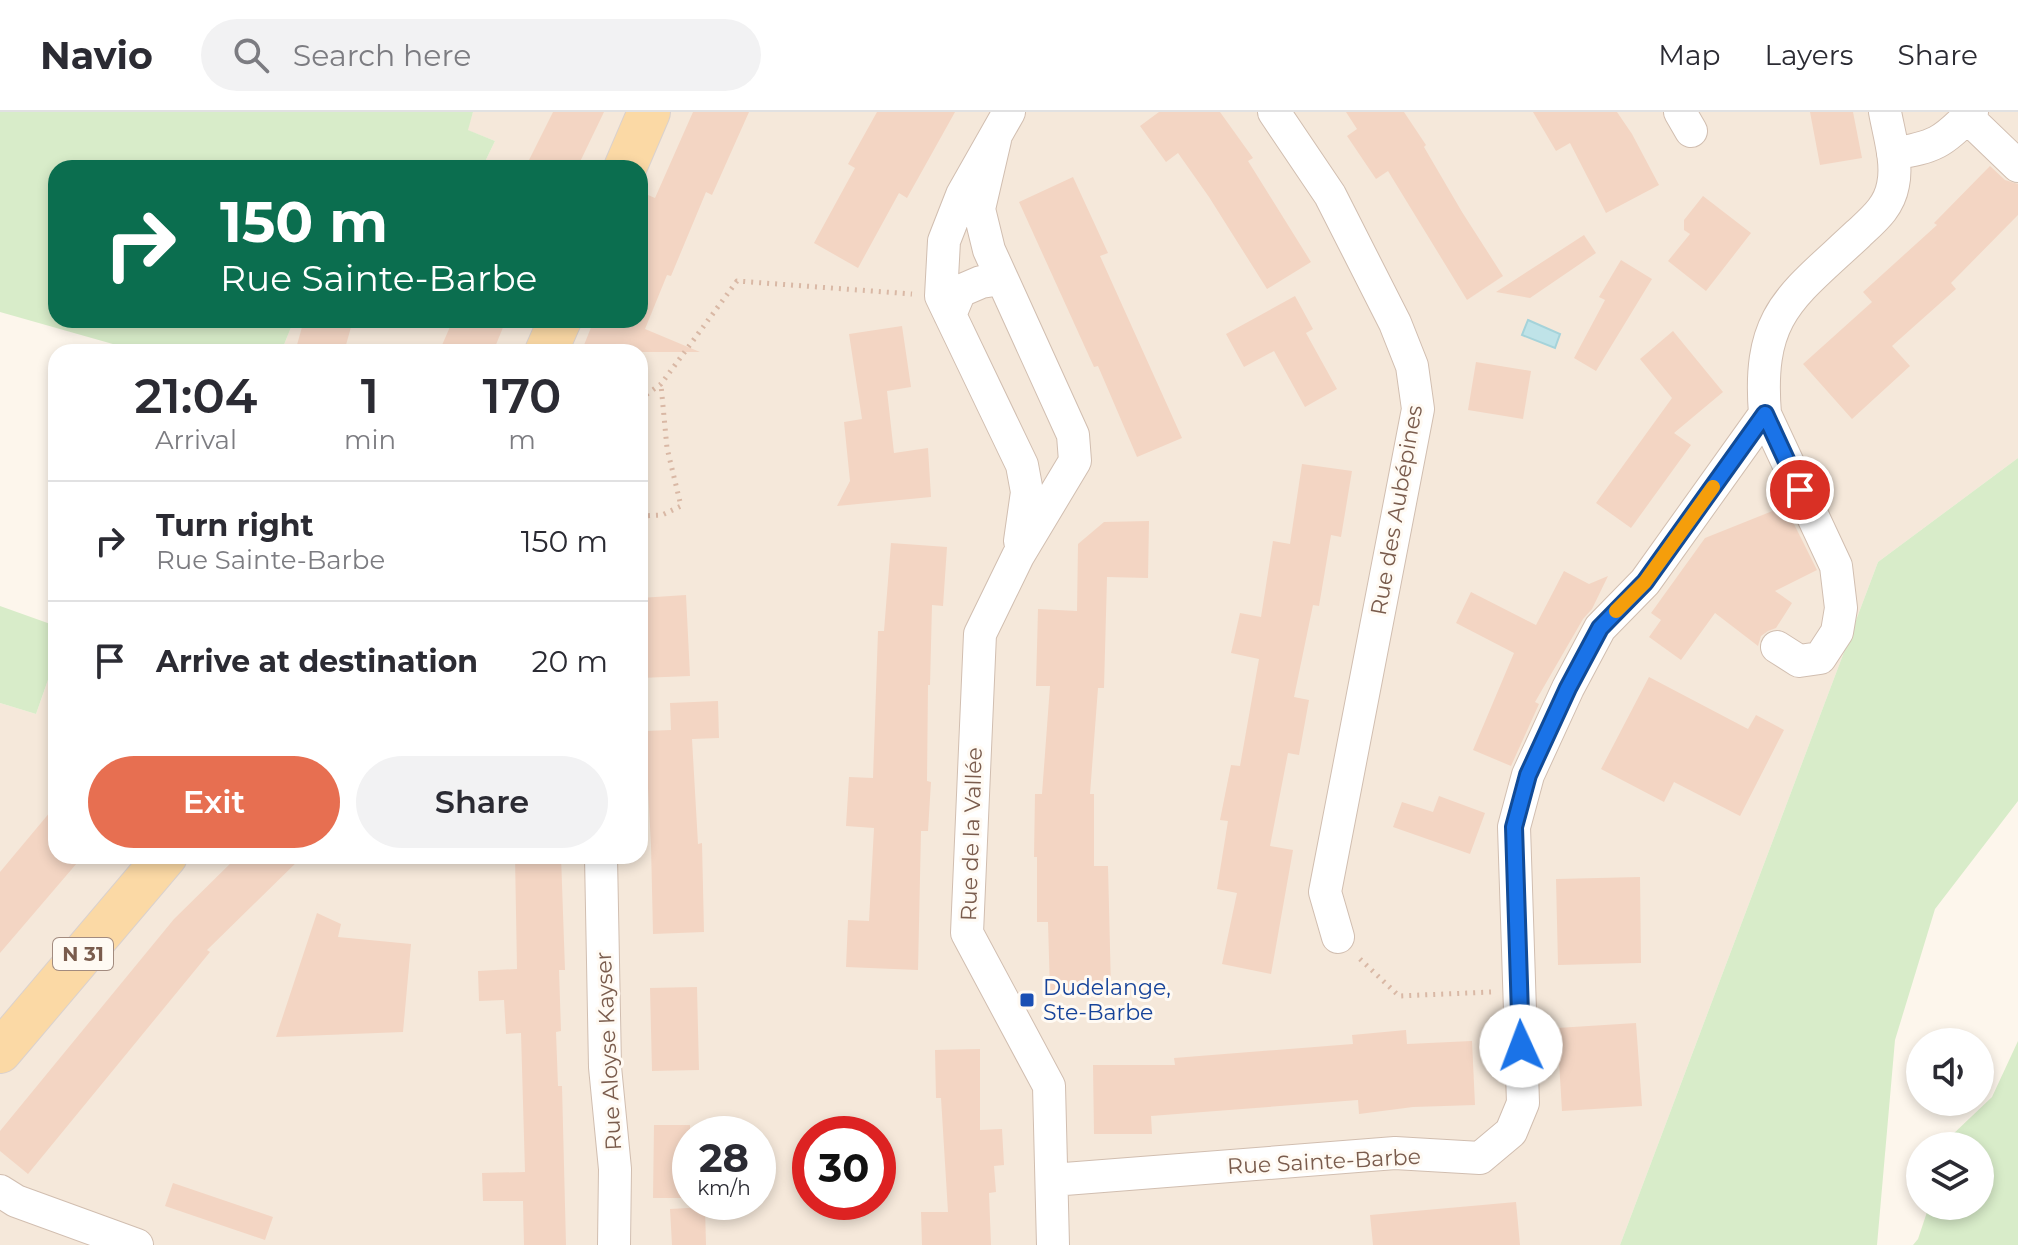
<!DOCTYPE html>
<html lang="en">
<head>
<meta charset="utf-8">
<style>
	body { margin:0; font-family:Montserrat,sans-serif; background:#f2f2f3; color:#2b2b33; height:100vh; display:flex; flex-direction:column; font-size:30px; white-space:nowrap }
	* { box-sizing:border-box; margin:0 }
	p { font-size:26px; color:#7c7c81 }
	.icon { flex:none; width:44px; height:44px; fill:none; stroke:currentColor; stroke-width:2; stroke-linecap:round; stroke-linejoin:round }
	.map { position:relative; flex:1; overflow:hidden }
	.sheet { position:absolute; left:48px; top:232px; width:600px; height:520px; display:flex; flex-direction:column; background:#fff; border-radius:24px; box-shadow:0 4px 12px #0003 }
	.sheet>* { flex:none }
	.hud { position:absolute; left:48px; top:48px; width:600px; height:168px; border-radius:24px; box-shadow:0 4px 12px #0003; background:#0b6e4f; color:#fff; overflow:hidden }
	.buttons { position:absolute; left:1906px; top:916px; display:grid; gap:16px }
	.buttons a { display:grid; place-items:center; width:88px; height:88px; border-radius:50%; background:#fff; box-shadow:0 4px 12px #0003; font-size:40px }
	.speed { position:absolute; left:672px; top:1004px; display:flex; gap:16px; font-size:40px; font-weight:700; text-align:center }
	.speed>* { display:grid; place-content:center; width:104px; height:104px; border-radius:50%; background:#fff; box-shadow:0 4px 12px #0003; line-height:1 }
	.speed small { font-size:20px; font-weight:400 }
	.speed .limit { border:12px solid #d22; background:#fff; color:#111 }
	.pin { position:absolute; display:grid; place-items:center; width:68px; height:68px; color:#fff; margin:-34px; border:4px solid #fff; border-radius:50%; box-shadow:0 2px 8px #0007 }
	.me { position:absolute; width:88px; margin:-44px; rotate:358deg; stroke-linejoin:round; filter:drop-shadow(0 0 6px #0008) }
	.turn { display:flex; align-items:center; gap:28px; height:168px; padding:0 40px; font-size:36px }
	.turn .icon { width:104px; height:104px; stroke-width:2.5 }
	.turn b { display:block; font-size:56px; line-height:68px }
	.eta { display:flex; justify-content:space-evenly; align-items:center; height:136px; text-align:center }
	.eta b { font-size:48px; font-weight:600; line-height:56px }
	.primary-button { display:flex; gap:16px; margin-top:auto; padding:16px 40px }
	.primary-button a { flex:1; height:92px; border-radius:48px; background:#e76f51; color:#fff; font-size:32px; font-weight:600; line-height:92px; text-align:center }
	.primary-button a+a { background:#f2f2f3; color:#2b2b33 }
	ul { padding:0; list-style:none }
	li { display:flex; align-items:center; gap:24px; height:120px; padding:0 40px; border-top:2px solid #e1e1e2 }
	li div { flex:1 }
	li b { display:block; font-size:30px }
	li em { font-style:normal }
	header { display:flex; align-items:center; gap:48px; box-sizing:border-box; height:112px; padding:0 40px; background:#fff; border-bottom:2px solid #e1e1e2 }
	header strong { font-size:38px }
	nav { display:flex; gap:44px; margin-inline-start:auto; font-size:28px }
	.search { width:560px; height:72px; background:#f2f2f3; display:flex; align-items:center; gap:20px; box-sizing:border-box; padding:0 28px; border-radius:44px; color:#7c7c81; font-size:30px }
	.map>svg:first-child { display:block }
</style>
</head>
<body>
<header>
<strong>Navio</strong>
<div class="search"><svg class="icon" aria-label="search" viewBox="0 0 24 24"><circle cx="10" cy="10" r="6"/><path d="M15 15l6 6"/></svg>Search here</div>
<nav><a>Map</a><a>Layers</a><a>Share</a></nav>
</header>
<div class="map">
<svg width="2018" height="1133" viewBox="0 0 2018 1133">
	<rect width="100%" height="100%" fill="#fdf6ec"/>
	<path fill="#f5e8da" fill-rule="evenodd" d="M 473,0 L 2018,0 L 2018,346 L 1878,450 L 1620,1133 L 0,1133 L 0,591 L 36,602 L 56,545 L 56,744 L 640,744 L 640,240 L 281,240 L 294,208 L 640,208 L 640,56 L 482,56 L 495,29 L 467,18 ZM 690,1022 L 758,1022 L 758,1090 L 690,1090 ZM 810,1022 L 878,1022 L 878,1090 L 810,1090 Z"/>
	<path fill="#d8ecc9" d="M 0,0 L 473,0 L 468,18 L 495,29 L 482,56 L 56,56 L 56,208 L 294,208 L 281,240 L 141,240 L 0,200 Z
		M 2018,346 L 2018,689 L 1935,797 L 1895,928 L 1877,1133 L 1620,1133 L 1878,450 Z
		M 0,494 L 56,514 L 56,545 L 36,602 L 0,591 Z
		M 2018,929 L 2018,1133 L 1913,1133 L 1918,1127 L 1929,1094 L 1980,1094 L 1980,1034 L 1948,1034 L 1951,1024 L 1992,985 Z"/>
	<path fill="#bfe3e8" stroke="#a5d3da" stroke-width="2" d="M 1528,208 L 1560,222 L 1555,236 L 1522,223 Z"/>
	<path fill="#f3d5c3" d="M 553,0 L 604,0 L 577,56 L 525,56 Z
		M 693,0 L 749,0 L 712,83 L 706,80 L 671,164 L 667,163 L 645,217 L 700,240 L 600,240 L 584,233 L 594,208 L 640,208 L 640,102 L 648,83 L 655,86 Z
		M 877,0 L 955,0 L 907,86 L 899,81 L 858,156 L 814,131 L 855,56 L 848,52 Z
		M 1159,0 L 1220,0 L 1253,46 L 1248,49 L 1311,150 L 1267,177 L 1209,85 L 1178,41 L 1166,50 L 1140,14 Z
		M 1346,0 L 1404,0 L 1426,33 L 1424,35 L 1462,100 L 1503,164 L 1467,188 L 1388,59 L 1376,67 L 1347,24 L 1357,17 Z
		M 1533,0 L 1617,0 L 1632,22 L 1659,73 L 1606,101 L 1570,31 L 1556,39 Z
		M 1810,0 L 1853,0 L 1862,46 L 1820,53 Z
		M 1990,54 L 2005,68 L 2018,72 L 2018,103 L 1951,171 L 1956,177 L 1892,234 L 1910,254 L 1852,307 L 1803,252 L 1872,190 L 1863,180 L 1937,113 L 1934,111 Z
		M 1073,65 L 1108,141 L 1100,144 L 1182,326 L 1137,345 L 1098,254 L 1094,255 L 1019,90 Z
		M 1703,84 L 1751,121 L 1706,179 L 1668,149 L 1690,122 L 1684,118 L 1684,108 Z
		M 1584,123 L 1596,141 L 1530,186 L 1496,180 Z
		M 1621,148 L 1652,167 L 1596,259 L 1574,246 L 1605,188 L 1599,185 Z
		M 1295,184 L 1313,217 L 1306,221 L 1337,277 L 1305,295 L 1274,239 L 1244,255 L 1226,222 Z
		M 304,208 L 353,208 L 344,240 L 295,240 Z
		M 453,208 L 506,208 L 493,240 L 439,240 Z
		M 902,214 L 911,275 L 887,279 L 894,341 L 928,336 L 931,385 L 837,394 L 850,369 L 844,310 L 862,307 L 849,222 Z
		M 1673,219 L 1723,280 L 1674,321 L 1691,333 L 1631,416 L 1596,391 L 1672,286 L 1640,247 Z
		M 1476,250 L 1531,259 L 1523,307 L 1468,298 Z
		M 1302,352 L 1352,359 L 1341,425 L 1331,423 L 1319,494 L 1313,493 L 1294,585 L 1309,588 L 1299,643 L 1288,641 L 1270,734 L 1293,738 L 1271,862 L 1222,852 L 1237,781 L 1217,777 L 1228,709 L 1220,708 L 1231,653 L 1240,654 L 1259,547 L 1231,541 L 1240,501 L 1261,505 L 1273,429 L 1290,432 Z
		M 1785,394 L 1817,458 L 1775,479 L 1792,491 L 1776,516 L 1768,519 L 1761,524 L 1758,534 L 1715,501 L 1681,548 L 1649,525 L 1661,508 L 1651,501 L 1705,426 Z
		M 1149,409 L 1148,466 L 1107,465 L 1104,576 L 1098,576 L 1090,682 L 1094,682 L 1094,754 L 1108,754 L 1111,877 L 1050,880 L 1048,810 L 1037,810 L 1037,745 L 1034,745 L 1035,682 L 1042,682 L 1050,574 L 1036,574 L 1038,497 L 1077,499 L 1078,432 L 1104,410 Z
		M 891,431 L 947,435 L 943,494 L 932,493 L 930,573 L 928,573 L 927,669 L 931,670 L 928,719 L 921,719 L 918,858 L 846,855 L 848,808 L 869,809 L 874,716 L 846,714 L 849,665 L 873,666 L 878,519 L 884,519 Z
		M 1564,459 L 1589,472 L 1608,464 L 1592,497 L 1583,507 L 1535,590 L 1539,592 L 1511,654 L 1473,638 L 1514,541 L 1456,511 L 1471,480 L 1536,513 Z
		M 686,483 L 690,564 L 640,566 L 640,486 Z
		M 1649,565 L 1748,617 L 1756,603 L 1784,618 L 1740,704 L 1674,670 L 1664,690 L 1601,657 Z
		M 718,589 L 719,626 L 692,627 L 698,732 L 702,731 L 704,820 L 653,822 L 651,733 L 645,619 L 671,618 L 670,591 Z
		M 1439,684 L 1485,701 L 1470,742 L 1393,715 L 1402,690 L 1433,700 Z
		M 56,693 L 56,744 L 83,744 L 0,841 L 0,760 Z
		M 238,744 L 303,744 L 207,838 L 210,840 L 28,1062 L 0,1039 L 0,1019 L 174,807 Z
		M 515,744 L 561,744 L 565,858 L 559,858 L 561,919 L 556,920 L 558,974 L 562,974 L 566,1133 L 524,1133 L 523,1089 L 483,1089 L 482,1061 L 525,1060 L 521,921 L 506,922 L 504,888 L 479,889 L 478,859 L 517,857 Z
		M 1640,765 L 1641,851 L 1558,853 L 1556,767 Z
		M 317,801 L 341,812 L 338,825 L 411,832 L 403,920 L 276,925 Z
		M 697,875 L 699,958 L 652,959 L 650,876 Z
		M 1636,911 L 1642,994 L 1562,999 L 1557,916 Z
		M 1406,918 L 1407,932 L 1472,929 L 1475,993 L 1413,995 L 1359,1002 L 1358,988 L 1216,999 L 1151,1004 L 1152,1022 L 1094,1022 L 1093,953 L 1175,953 L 1174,946 L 1353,932 L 1352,923 Z
		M 980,937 L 980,1018 L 1002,1017 L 1004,1053 L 994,1054 L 996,1080 L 989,1081 L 991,1133 L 922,1133 L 921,1100 L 948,1100 L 941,986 L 936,986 L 935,938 Z
		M 654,1013 L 690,1013 L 690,1086 L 653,1086 Z
		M 173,1071 L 273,1105 L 265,1128 L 165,1094 Z
		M 1516,1090 L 1520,1133 L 1373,1133 L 1370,1103 Z
		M 705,1095 L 706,1133 L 672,1133 L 670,1097 Z"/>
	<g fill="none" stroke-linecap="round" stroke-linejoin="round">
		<defs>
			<path id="minor" d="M 1009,0 L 962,83 L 944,129 L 941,184 L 1022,353 L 1027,380 L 1020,429
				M 1274,0 L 1330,83 L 1395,211 L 1412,254 L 1418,297 L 1325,780 L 1338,825
				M 1680,0 L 1691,19
				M 1967,5 L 2018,54
				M 995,28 L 979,97 L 989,138 L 1073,323 L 1075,349 L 1018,444 L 980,522 L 967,821 L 1049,974 L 1053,1133
				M 1893,42 C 1934,35 1943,31 1972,0
				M 950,203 L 960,179 L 981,170 L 1001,167
				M 1765,302 L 1836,454 L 1841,496 L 1837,520 L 1820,546 L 1799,549 L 1777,535
				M 601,744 L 605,955 L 615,1057 L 614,1133
				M 1052,1068 L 1395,1041 L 1480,1046 L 1511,1020 L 1523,991 L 1514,715 L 1528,663 L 1568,576 L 1600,516 L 1645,470 L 1765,302 C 1757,202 1791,185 1858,122 C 1874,107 1889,95 1893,73 C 1898,51 1889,22 1885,0
				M 0,1079 L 16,1089 L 137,1133"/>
			<path id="major" d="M 625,56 L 649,0
				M 546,240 L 560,208
				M 0,940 L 166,744"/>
		</defs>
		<use href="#minor" stroke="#d1beb0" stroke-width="34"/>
		<use href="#major" stroke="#dad1cd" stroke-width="44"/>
		<path stroke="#d9b8a5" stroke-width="5" stroke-dasharray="2 6" stroke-linecap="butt" d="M 640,287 L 661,272 L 737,169 L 912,182
			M 640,404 L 662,403 L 681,394 L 667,336 L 661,273
			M 1360,847 L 1399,884 L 1491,880"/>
		<use href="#minor" stroke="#fff" stroke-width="32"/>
		<use href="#major" stroke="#fbd9a5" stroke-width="42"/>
	</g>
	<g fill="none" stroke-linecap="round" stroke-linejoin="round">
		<defs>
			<path id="route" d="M 1521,934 L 1514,715 L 1528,663 L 1568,576 L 1600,516 L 1645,470 L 1765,302 L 1800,378"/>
		</defs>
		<use href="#route" stroke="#114b97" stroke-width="20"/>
		<use href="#route" stroke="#1a73e8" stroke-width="14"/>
		<path stroke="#f59e0b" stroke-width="14" d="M 1616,499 L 1645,470 L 1713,375"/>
	</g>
	<rect fill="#1a4fb4" stroke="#fffaf3" stroke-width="3" x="1019" y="880" width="16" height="16" rx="4"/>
	<g text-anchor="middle" stroke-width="6" stroke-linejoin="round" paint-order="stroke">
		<rect fill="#fffaf3" stroke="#a28b7f" stroke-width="2" x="53" y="826" width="60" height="32" rx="6"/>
		<g font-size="20" font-weight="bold" fill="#7a5c4d">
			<text x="83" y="849">N 31</text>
		</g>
		<g font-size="22" fill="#7a5c4d" stroke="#fffaf3">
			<text transform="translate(1396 398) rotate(-80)" y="8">Rue des Aubépines</text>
			<text transform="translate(971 722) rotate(-88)" y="8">Rue de la Vallée</text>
			<text transform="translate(608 939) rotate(-93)" y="8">Rue Aloyse Kayser</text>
			<text transform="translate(1324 1049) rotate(-3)" y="8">Rue Sainte-Barbe</text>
		</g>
		<g font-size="22" fill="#164399" stroke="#fffaf3" text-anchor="start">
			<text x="1043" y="883">Dudelange,<tspan x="1043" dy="25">Ste-Barbe</tspan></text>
		</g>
	</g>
</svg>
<div class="buttons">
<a><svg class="icon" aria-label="sound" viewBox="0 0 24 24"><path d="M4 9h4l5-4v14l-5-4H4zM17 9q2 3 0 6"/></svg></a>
<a><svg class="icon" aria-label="layers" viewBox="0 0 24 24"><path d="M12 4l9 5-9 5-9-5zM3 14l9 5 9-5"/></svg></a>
</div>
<div class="speed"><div>28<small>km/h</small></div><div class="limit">30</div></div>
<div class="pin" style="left:1800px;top:378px;background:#d93025"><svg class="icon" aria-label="arrive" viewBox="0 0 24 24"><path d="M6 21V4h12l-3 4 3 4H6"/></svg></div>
<svg class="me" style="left:1521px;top:934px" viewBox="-20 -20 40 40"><circle r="19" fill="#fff"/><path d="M0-13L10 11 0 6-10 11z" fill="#1a73e8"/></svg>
<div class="hud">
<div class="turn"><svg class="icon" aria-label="right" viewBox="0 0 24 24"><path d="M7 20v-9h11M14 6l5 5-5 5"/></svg><div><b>150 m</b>Rue Sainte-Barbe</div></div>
</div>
<section class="sheet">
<div class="eta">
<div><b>21:04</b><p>Arrival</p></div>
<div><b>1</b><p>min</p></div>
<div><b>170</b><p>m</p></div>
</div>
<ul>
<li><svg class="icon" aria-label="right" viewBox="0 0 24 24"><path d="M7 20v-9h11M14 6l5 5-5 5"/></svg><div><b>Turn right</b><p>Rue Sainte-Barbe</p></div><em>150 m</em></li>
<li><svg class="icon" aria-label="arrive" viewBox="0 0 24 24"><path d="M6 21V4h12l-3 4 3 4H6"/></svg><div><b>Arrive at destination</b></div><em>20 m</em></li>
</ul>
<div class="primary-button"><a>Exit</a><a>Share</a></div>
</section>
</div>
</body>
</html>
